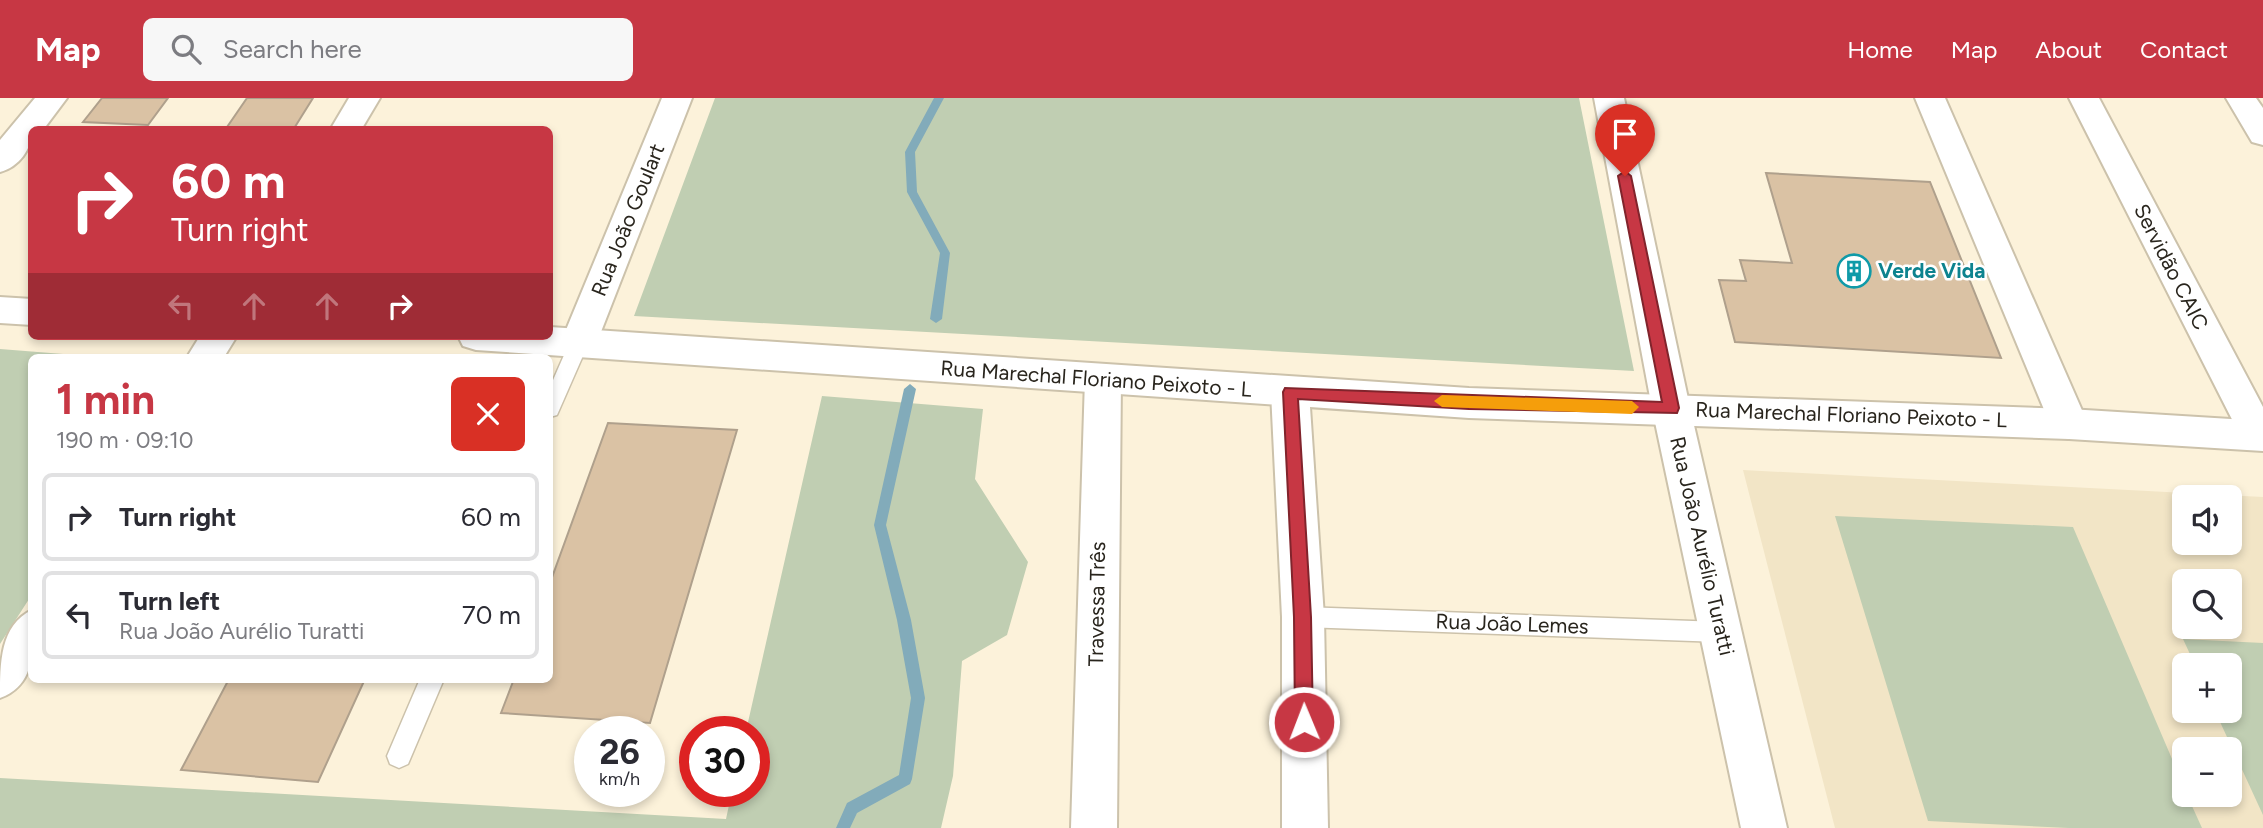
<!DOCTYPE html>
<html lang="en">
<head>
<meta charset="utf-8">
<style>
	body { margin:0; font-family:Figtree,sans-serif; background:#f7f7f7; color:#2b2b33; height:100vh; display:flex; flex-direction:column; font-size:26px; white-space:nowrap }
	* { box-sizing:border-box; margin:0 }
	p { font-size:23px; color:#7c7c81 }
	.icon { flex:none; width:38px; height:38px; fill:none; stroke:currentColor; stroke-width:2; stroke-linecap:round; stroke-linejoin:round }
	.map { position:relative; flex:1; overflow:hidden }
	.details { position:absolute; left:28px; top:256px; width:525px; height:329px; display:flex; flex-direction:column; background:#fff; border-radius:10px; box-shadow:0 4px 10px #0003 }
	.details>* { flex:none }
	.top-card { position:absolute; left:28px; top:28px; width:525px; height:214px; border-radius:10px; box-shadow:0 4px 10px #0003; background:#c73744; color:#fff; overflow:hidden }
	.tools { position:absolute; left:2172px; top:387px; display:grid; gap:14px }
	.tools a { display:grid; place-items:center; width:70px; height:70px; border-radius:10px; background:#fff; box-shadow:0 4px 10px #0003; font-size:35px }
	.speed { position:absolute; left:574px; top:618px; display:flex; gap:14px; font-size:35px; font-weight:700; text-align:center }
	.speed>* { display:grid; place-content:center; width:91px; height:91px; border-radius:50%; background:#fff; box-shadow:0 4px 10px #0003; line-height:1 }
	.speed small { font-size:18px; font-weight:400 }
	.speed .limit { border:10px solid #d22; background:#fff; color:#111 }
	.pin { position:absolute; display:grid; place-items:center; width:60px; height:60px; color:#fff; margin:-72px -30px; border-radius:50% 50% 50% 0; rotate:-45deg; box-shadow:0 0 7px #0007 }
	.pin .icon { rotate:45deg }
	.me { position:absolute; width:77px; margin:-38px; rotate:359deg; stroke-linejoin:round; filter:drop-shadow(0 0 5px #0008) }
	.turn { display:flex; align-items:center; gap:24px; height:147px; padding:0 28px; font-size:32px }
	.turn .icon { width:91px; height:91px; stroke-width:2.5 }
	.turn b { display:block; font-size:49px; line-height:60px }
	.lanes { display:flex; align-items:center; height:66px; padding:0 28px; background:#0003; justify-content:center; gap:35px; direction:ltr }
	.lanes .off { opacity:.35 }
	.round { display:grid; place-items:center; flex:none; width:74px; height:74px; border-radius:10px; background:#f7f7f7 }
	.head { display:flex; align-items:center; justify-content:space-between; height:119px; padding:0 28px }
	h1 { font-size:42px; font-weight:700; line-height:52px; color:#c73744 }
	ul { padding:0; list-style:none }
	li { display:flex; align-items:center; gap:21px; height:88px; margin:0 14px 10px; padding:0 14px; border:4px solid #e1e1e2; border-radius:10px }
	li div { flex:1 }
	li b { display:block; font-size:26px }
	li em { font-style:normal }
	header { display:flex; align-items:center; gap:42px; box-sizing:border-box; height:98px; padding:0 35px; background:#c73744; color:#fff }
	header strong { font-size:33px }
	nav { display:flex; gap:38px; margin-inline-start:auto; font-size:24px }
	.search { width:490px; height:63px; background:#f7f7f7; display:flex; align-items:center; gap:18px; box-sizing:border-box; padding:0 24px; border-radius:10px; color:#7c7c81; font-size:26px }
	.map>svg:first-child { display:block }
</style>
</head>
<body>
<header>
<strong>Map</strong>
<div class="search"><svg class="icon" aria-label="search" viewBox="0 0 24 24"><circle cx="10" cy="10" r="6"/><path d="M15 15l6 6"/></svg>Search here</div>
<nav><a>Home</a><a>Map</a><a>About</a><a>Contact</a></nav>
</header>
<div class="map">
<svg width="2263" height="730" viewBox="0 0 2263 730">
	<rect width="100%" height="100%" fill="#fcf2da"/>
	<path fill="#f2e5c6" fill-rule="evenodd" d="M 1743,372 L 2263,399 L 2263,730 L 1835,730 ZM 2184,399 L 2230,399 L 2230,444 L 2184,444 ZM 2184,483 L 2230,483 L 2230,528 L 2184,528 ZM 2184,567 L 2230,567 L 2230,612 L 2184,612 ZM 2184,651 L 2230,651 L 2230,696 L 2184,696 Z"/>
	<path fill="#c0ceb2" d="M 715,0 L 1579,0 L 1634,273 L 634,218 Z
		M 0,251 L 101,259 L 32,259 L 31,498 L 0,546 Z
		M 822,298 L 983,311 L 975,381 L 1028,464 L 1007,537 L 962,563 L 953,678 L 941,730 L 0,730 L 0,680 L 726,721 L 732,693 L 754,693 L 754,634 L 746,633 Z
		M 1835,418 L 2073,429 L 2184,689 L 2184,696 L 2187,697 L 2202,730 L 2069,730 L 1928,723 Z
		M 2183,541 L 2263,545 L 2263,717 L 2215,613 L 2230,612 L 2230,567 L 2195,567 Z"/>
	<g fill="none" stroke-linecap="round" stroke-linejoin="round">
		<path fill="#82abba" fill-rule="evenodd" d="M 934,0 L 944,0 L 915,54 L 917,94 L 950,155 L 942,221 L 936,225 L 930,221 L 940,155 L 907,94 L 905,54 Z
			M 910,286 L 916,291 L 886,427 L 911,522 L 925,600 L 912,681 L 910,686 L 857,715 L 850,730 L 836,730 L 847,705 L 899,677 L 911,600 L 897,522 L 874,427 L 904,291 Z"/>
	</g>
	<path fill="#dac2a4" stroke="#afa08c" stroke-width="2" d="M 102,0 L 168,0 L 148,27 L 83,24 Z
		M 247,0 L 313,0 L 293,32 L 225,32 Z
		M 1766,75 L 1930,84 L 2001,260 L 1735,244 L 1719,182 L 1746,183 L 1740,162 L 1792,165 Z
		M 608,325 L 737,332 L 650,625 L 501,615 L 514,581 L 550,581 L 550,485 Z
		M 229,581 L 365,581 L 318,684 L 181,672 Z"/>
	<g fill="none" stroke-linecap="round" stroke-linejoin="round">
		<defs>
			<path id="lane" d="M 579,236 L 586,239 L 589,244 L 557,317 L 550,319 L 550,289 L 572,239 Z
				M 1303,509 L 1721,524 L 1729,527 L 1732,534 L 1729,541 L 1721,544 L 1303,529 L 1295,526 L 1292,519 L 1295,512 Z
				M 420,581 L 444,581 L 408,666 L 399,670 L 390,666 L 387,658 Z"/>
			<path id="street" d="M 35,0 L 67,0 L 43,32 L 32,32 C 32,51 19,69 0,74 L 0,42 Z
				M 349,0 L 380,0 L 361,32 L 330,32 Z
				M 662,0 L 692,0 L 597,244 L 592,254 L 579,258 L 566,254 L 561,244 Z
				M 1594,0 L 1624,0 L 1690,310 L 1787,730 L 1741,730 L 1652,310 Z
				M 1915,0 L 1945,0 L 2088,326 L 2082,337 L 2069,341 L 2056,337 L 2050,326 Z
				M 2069,0 L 2099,0 L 2263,309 L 2263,352 L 2246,349 Z
				M 2226,0 L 2256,0 L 2263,10 L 2263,47 L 2252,44 Z
				M 200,238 L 237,238 L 224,259 L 187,259 Z
				M 1103,266 L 1116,271 L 1121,281 L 1117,730 L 1071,730 L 1085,281 L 1090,271 Z
				M 1290,279 L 1303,284 L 1309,294 L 1324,519 L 1328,730 L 1282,730 L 1282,519 L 1271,294 L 1277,284 Z
				M 32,512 C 32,547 39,585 0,600 C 0,565 0,527 32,512 Z"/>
			<path id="secondary" d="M 0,199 L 32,201 L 32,227 L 0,225 Z
				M 550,229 L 1469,290 L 2069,311 L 2263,323 L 2263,353 L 2069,341 L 1469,320 L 476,252 L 463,248 L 458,238 L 550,238 Z"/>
		</defs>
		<use href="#lane" stroke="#ccc2ab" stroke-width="3"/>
		<use href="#street" stroke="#ccc2ab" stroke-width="4"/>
		<use href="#secondary" stroke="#ccc2ab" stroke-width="4"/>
		<use href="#lane" fill="#fff" fill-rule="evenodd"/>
		<use href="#street" fill="#fff" fill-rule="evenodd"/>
		<use href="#secondary" fill="#fff" fill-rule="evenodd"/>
	</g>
	<path fill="#c73744" stroke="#81242c" stroke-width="2" d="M 1625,73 L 1631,78 L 1679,310 L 1677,315 L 1469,311 L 1298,301 L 1311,519 L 1313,624 L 1310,630 L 1304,633 L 1298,630 L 1295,624 L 1294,519 L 1283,294 L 1285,290 L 1662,304 L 1618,78 Z"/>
	<path fill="#f59e0b" d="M 1442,297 L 1632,303 L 1639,309 L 1632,316 L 1442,309 L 1434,303 Z"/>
	<defs>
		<symbol id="building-ring" viewBox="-11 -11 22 22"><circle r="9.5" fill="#fff" stroke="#0f9aa8" stroke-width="1.5"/><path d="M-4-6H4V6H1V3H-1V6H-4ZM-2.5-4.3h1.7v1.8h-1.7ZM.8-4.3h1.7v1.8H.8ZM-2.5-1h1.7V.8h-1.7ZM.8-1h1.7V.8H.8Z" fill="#0f9aa8"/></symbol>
	</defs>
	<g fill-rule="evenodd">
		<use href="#building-ring" x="1835" y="154" width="38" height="38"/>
	</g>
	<g text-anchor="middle" stroke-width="5" stroke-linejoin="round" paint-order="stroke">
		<g font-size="21" fill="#29251d" stroke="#fff">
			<text transform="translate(628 122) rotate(-68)" y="7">Rua João Goulart</text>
			<text transform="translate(2171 169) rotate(63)" y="7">Servidão CAIC</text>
			<text transform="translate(1096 281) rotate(4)" y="7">Rua Marechal Floriano Peixoto - L</text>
			<text transform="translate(1851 317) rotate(2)" y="7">Rua Marechal Floriano Peixoto - L</text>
			<text transform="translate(1702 448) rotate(77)" y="7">Rua João Aurélio Turatti</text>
			<text transform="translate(1097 506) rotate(-89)" y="7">Travessa Três</text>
			<text transform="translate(1512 526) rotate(2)" y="7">Rua João Lemes</text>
		</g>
		<g font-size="21" font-weight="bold" fill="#0d838f" stroke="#fff" text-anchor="start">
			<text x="1878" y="180">Verde Vida</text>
		</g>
	</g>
</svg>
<div class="tools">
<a><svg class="icon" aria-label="sound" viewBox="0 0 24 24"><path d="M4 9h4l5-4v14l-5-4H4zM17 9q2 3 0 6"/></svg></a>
<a><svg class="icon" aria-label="search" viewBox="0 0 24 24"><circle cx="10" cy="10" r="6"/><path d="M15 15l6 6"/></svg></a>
<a>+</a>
<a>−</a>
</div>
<div class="speed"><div>26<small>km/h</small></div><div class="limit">30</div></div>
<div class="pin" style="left:1625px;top:78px;background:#d93025"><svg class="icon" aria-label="arrive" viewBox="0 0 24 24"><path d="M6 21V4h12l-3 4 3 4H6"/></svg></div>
<svg class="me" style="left:1304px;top:624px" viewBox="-20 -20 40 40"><circle r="17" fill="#c73744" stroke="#fff" stroke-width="3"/><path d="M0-11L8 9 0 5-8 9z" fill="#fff"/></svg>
<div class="top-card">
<div class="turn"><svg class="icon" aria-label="right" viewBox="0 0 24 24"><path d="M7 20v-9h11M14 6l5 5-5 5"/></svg><div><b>60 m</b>Turn right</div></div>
<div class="lanes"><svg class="icon off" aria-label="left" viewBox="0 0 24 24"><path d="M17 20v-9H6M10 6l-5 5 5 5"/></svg><svg class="icon off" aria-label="ahead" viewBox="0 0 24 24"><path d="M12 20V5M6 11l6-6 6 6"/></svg><svg class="icon off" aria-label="ahead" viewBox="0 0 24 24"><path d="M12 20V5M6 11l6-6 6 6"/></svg><svg class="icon" aria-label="right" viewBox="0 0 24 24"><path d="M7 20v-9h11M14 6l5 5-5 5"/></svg></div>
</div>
<section class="details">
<div class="head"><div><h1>1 min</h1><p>190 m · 09:10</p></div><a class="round" style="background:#d93025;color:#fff"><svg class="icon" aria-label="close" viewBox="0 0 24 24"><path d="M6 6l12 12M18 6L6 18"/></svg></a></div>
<ul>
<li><svg class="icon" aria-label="right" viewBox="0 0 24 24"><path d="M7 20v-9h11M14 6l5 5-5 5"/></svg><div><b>Turn right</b></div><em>60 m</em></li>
<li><svg class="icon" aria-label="left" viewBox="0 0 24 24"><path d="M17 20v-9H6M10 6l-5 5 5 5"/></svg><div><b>Turn left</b><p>Rua João Aurélio Turatti</p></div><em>70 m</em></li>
</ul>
</section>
</div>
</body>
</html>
